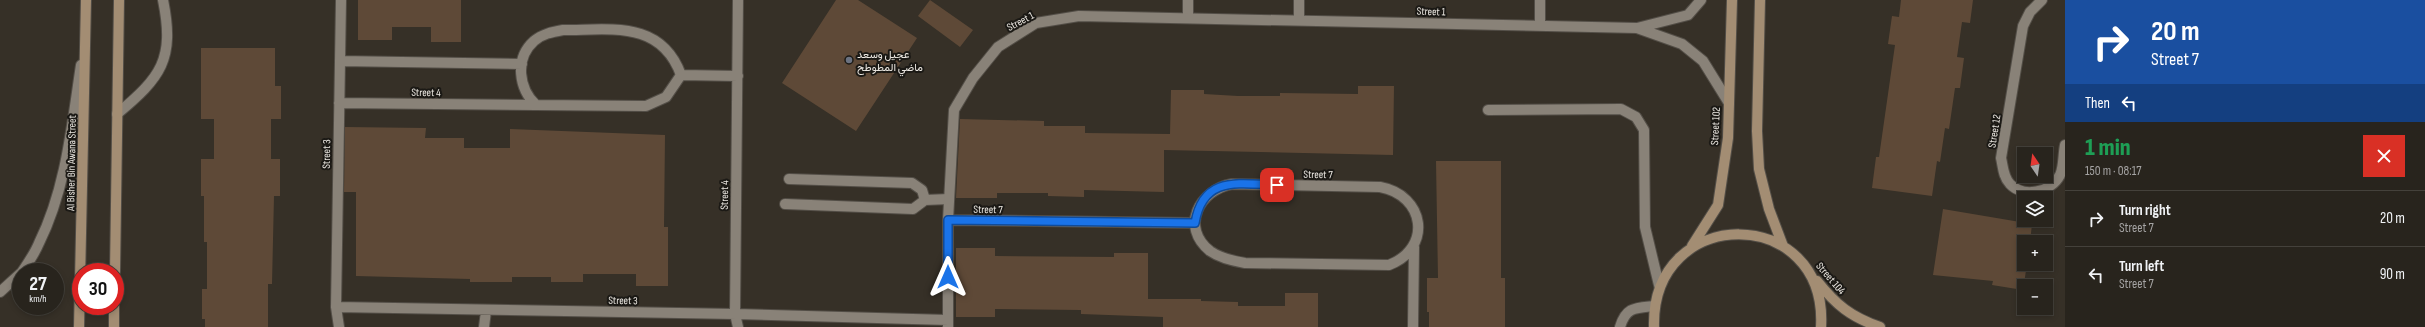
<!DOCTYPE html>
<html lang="en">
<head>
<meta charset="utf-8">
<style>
	body { margin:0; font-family:"Sofia Sans Condensed",Vazirmatn,sans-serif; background:#34302a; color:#f1f3f6; height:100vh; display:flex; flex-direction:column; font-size:15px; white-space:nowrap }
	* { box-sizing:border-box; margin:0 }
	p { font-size:13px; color:#a5a4a4 }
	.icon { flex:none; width:22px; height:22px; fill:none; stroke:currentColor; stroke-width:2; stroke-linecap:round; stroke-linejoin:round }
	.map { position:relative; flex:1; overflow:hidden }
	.drawer { display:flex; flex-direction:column; background:#28241d; width:360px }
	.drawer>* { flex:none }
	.banner { background:#1a4fa0; color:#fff; overflow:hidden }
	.needle { width:26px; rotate:347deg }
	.fabs { position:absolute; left:2017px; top:147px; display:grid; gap:8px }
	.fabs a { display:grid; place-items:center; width:36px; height:36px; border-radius:0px; background:#28241d; box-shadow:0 2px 6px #0003,0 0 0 1px #44413b; font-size:20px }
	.speed { position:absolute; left:12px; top:263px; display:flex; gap:8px; font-size:20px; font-weight:700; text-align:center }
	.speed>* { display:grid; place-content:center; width:52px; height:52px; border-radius:50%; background:#28241d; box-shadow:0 2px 6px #0003,0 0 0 1px #44413b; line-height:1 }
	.speed small { font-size:10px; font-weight:400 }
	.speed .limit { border:6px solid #d22; background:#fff; color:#111 }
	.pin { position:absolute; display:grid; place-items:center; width:34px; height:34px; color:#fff; margin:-17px; border-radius:8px; box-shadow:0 2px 6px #0006 }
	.me { position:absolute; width:44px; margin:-22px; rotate:0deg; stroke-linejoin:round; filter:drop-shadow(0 0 3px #0008) }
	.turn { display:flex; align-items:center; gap:14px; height:84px; padding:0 20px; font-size:18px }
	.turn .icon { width:52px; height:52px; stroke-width:2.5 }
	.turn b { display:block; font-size:28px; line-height:34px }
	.then { display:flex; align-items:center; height:38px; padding:0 20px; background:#0003; gap:8px; font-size:15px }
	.round { display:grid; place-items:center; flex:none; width:42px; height:42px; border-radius:0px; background:#34302a }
	.overview { display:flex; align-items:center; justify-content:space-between; height:68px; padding:0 20px }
	h1 { font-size:24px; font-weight:800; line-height:30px; color:#1e9e55 }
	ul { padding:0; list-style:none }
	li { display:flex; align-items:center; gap:12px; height:56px; padding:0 20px; border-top:1px solid #44413b }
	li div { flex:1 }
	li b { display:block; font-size:15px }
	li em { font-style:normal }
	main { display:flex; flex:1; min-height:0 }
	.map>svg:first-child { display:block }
</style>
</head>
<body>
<main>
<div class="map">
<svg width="2065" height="327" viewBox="0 0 2065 327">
	<rect width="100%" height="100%" fill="#363027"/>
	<path fill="#5e4937" d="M 358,0 L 461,0 L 461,42 L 431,42 L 431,27 L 392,27 L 392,40 L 358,40 Z
		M 836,0 L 858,0 L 917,38 L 856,131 L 782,83 Z
		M 930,0 L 973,30 L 960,47 L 918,16 Z
		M 1901,0 L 1973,0 L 1970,23 L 1962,22 L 1957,57 L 1964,58 L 1960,88 L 1955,88 L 1949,129 L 1945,128 L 1940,162 L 1937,161 L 1932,196 L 1872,188 L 1876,157 L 1879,157 L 1895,45 L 1888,44 L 1892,16 L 1899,17 Z
		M 201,48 L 275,48 L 275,86 L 281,86 L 281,119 L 271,119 L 271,159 L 280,159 L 280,196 L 274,196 L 272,284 L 268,284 L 268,327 L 205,327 L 205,319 L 202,319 L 202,289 L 207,289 L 207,242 L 204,242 L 204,196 L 201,196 L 201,159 L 214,159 L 214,119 L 201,119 Z
		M 1358,86 L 1394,86 L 1393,155 L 1164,150 L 1164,192 L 1084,190 L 1084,197 L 1048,196 L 1048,193 L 997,193 L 997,198 L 956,198 L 960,119 L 1044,121 L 1044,126 L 1085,126 L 1085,133 L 1170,134 L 1171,90 L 1204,90 L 1204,94 L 1238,96 L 1280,96 L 1280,93 L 1358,94 Z
		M 345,127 L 426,128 L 425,138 L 464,138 L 464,148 L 510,148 L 510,129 L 665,135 L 664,227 L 668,227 L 668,286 L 636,286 L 636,274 L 583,274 L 583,282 L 551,282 L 551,277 L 512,277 L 512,282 L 470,282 L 470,279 L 356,276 L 356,192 L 344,192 Z
		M 1436,161 L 1501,161 L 1501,278 L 1505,278 L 1505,327 L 1429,327 L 1429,312 L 1427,312 L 1427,278 L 1438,278 Z
		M 1943,209 L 2032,224 L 2030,242 L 2024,242 L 2024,264 L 2027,264 L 2023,290 L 1992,285 L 1993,281 L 1933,275 Z
		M 956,248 L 995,248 L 995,256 L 1114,257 L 1114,253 L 1148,253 L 1148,299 L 1201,299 L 1201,301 L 1238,302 L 1238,306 L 1285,306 L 1285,293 L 1318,293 L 1318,327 L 1163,327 L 1163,317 L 1081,314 L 1081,310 L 995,309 L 995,317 L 956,317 Z"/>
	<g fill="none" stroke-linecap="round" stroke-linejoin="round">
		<defs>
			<path id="lane" d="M 1188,0 L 1188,17
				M 1488,110 L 1621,109 L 1636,117 L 1644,130 L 1645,227 L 1659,285
				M 789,179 L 912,183 L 922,190 L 925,200 L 949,199
				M 785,204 L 913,209 L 925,200
				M 22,272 C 28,263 35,253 39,243 C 66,189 72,124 81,65
				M 0,292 L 21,273
				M 1620,327 C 1626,307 1635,308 1654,306"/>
			<path id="street" d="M 2042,0 L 2030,12 L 2023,26 L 2001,158 C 2003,166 2003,177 2010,184 C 2023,198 2051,193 2060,175 C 2064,167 2063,154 2065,145
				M 1299,19 L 1299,0
				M 1540,25 L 1540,0
				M 1637,28 L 1682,44 L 1703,61 L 1729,103
				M 563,30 C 611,30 661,20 681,75 L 666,97 L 646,106 L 536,105 C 519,89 514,59 534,41 C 542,34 552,32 563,30 Z
				M 340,61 L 522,64
				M 681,75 L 738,76
				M 339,103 L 536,105
				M 117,114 C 161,77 175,60 163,0
				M 1232,184 L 1380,187 C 1425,195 1433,248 1389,265 L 1245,263 C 1233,261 1220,258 1210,251 C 1180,227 1199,190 1232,184 Z
				M 948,220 L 1195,223
				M 336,307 L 735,314 L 948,320
				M 339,327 L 336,307 L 341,0
				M 484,327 L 486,311
				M 738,327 L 735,314 L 738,0
				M 948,327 L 948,220 L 954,110 L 973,78 L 998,47 L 1036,23 L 1079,16 L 1637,28 L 1688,15 L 1701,0
				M 1413,327 L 1414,247"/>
			<path id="secondary" d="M 1760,0 L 1757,131 L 1759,169 L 1769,209 L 1783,246
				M 1692,246 L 1718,205 L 1728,138 L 1732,0
				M 115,272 L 119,0
				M 1817,281 C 1836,305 1851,317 1880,327
				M 79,327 L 86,0
				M 114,327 L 114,306
				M 1654,327 C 1651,203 1828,204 1821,327"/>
		</defs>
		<use href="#lane" stroke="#534e47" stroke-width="12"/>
		<use href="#street" stroke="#534e47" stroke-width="12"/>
		<use href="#secondary" stroke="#534e47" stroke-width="12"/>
		<use href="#lane" stroke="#898278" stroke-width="10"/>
		<use href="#street" stroke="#898278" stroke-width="10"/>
		<use href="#secondary" stroke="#a38d73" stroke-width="10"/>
	</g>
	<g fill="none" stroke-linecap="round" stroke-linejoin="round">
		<defs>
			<path id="route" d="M 948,277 L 948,220 L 1195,223 C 1203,175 1239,184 1277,185"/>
		</defs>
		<use href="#route" stroke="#114b97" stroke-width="10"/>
		<use href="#route" stroke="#1a73e8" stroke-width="7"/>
	</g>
	<circle fill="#6b7280" stroke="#1b1915" stroke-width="1.5" cx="849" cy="60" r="4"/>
	<g text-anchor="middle" stroke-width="4" stroke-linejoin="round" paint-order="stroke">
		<g font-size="11" fill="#ece8e2" stroke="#1b1915">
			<text transform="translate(1431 11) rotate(2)" y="4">Street 1</text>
			<text transform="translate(1020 21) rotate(-28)" y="4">Street 1</text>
			<text transform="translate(426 92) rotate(1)" y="4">Street 4</text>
			<text transform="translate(1715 126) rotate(-87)" y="4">Street 102</text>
			<text transform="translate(1994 131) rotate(-81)" y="4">Street 12</text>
			<text transform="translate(326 154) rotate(-89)" y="4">Street 3</text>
			<text transform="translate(71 163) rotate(-89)" y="4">Al Bisher Bin Awana Street</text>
			<text transform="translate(1318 174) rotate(1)" y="4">Street 7</text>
			<text transform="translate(724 195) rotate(-89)" y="4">Street 4</text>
			<text transform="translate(988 209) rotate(1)" y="4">Street 7</text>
			<text transform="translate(1831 278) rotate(49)" y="4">Street 104</text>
			<text transform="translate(623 300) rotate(1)" y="4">Street 3</text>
		</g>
		<g font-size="11" fill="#ece8e2" stroke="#1b1915" text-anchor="start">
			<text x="857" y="58">عجيل وسعد<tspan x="857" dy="13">ماضي المطوطح</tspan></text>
		</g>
	</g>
</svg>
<div class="fabs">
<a><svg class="needle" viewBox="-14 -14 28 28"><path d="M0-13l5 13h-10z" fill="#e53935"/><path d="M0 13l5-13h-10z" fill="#a5a4a4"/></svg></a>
<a><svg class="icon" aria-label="layers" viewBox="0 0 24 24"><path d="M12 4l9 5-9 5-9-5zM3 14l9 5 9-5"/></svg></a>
<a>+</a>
<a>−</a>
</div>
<div class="speed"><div>27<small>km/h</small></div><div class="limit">30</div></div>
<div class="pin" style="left:1277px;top:185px;background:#d93025"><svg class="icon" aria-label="arrive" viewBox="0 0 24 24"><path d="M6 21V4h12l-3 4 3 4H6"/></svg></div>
<svg class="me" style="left:948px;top:277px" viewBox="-20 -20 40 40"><path d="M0-17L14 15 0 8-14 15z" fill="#1a73e8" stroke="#fff" stroke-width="4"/></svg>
</div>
<section class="drawer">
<div class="banner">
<div class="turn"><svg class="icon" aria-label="right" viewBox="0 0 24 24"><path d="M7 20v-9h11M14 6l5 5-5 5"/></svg><div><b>20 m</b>Street 7</div></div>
<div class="then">Then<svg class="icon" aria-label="left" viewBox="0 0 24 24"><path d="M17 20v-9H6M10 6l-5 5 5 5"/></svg></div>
</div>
<div class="overview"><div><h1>1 min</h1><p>150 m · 08:17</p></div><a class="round" style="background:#d93025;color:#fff"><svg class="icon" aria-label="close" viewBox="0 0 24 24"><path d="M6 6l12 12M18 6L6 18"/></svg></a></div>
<ul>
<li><svg class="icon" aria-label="right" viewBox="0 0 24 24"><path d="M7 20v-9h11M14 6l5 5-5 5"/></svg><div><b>Turn right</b><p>Street 7</p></div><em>20 m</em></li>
<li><svg class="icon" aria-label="left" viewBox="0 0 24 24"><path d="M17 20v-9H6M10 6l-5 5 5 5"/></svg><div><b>Turn left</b><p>Street 7</p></div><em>90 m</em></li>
</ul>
</section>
</main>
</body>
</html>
